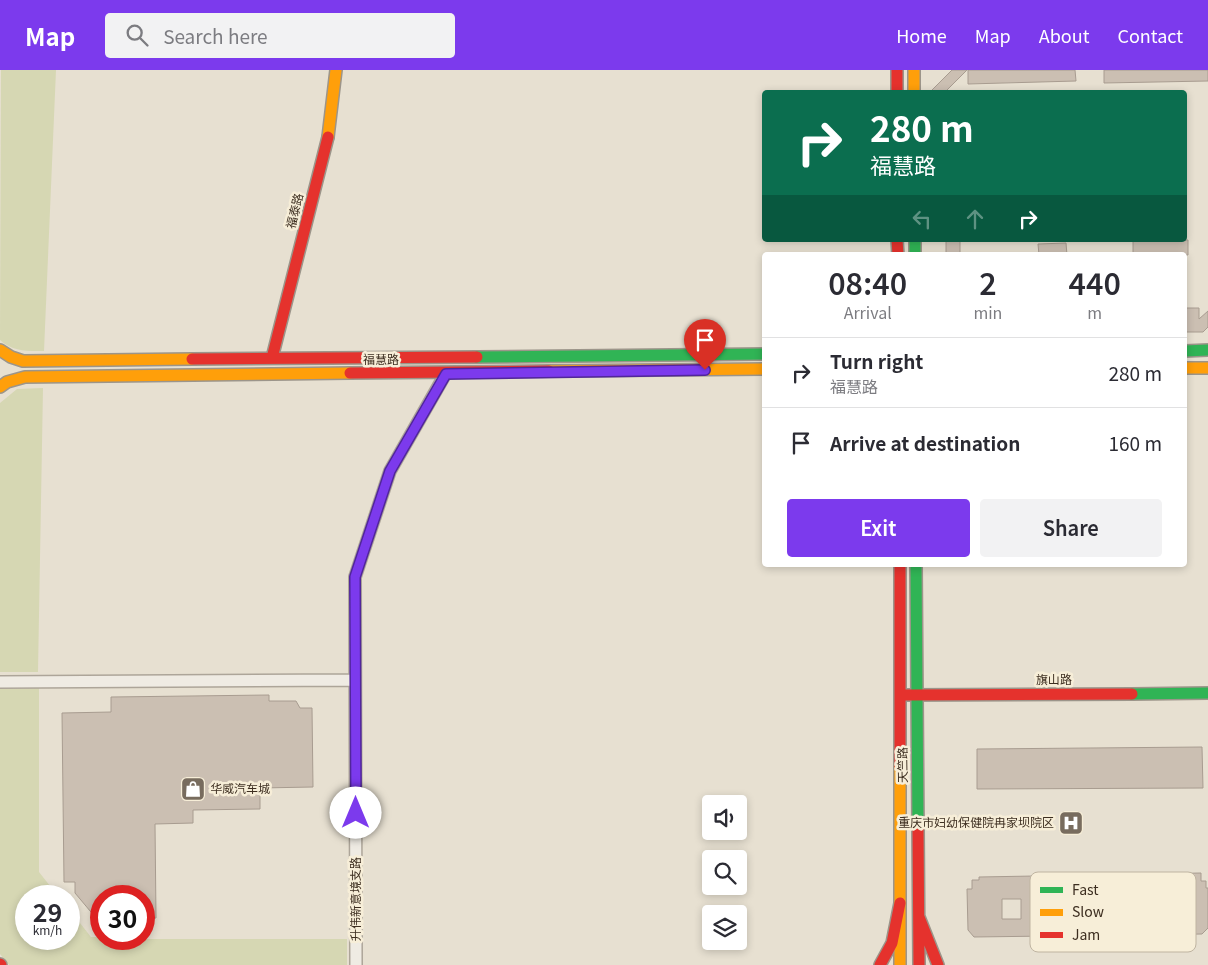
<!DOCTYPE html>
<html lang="en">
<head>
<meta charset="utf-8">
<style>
	body { margin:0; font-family:Georgia,"Noto Sans SC",serif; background:#f2f2f3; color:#2b2b33; height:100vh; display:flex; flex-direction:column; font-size:19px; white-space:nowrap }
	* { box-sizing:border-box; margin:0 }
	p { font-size:16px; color:#7c7c81 }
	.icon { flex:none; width:28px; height:28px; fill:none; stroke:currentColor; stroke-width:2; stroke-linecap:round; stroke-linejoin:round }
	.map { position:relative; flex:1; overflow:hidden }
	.side { position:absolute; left:762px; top:182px; width:425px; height:315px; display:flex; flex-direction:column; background:#fff; border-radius:5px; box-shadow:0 2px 8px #0003 }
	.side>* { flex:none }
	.top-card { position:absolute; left:762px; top:20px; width:425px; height:152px; border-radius:5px; box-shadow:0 2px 8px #0003; background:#0b6e4f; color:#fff; overflow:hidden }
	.tools { position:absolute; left:702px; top:725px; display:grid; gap:10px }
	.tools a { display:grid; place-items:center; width:45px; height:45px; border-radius:5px; background:#fff; box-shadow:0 2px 8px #0003; font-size:25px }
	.speed { position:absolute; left:15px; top:815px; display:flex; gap:10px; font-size:25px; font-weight:700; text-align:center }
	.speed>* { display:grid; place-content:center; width:65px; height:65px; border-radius:50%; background:#fff; box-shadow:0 2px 8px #0003; line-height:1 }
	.speed small { font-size:12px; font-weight:400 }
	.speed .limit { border:8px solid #d22; background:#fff; color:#111 }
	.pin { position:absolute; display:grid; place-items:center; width:42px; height:42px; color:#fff; margin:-51px -21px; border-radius:50% 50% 50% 0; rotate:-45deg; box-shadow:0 0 5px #0007 }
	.pin .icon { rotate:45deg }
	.me { position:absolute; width:55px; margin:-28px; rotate:0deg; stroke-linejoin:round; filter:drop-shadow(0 0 4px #0008) }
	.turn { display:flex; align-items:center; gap:18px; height:105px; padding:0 25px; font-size:22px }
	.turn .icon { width:65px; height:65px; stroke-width:2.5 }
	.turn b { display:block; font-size:35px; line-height:42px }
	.lanes { display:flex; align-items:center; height:48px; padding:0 25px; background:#0003; justify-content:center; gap:25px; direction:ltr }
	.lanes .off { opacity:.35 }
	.eta { display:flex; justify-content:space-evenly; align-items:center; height:85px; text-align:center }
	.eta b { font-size:30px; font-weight:600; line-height:35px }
	.action { display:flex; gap:10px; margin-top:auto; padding:10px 25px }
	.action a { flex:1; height:58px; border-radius:5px; background:#7c3aed; color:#fff; font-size:20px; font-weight:600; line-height:58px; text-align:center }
	.action a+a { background:#f2f2f3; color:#2b2b33 }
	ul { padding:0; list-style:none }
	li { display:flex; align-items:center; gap:15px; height:70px; padding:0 25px; border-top:1px solid #e1e1e2 }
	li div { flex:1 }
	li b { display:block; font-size:19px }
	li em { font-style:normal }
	header { display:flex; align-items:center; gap:30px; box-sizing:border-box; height:70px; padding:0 25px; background:#7c3aed; color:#fff }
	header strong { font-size:24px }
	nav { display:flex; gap:28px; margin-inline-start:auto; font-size:18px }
	.search { width:350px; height:45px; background:#f2f2f3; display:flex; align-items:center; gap:12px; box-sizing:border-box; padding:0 18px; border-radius:5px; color:#7c7c81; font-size:19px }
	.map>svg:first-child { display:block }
</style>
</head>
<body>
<header>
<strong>Map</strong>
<div class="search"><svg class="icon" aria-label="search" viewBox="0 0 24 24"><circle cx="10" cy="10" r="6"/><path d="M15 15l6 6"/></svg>Search here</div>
<nav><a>Home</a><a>Map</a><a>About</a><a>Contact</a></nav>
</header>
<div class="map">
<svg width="1208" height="895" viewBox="0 0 1208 895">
	<rect width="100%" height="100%" fill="#e7e0d1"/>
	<path fill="#d6d7b3" d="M 1,0 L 56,0 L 44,281 C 27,281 13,282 0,270 Z
		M 43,318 L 38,602 L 0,602 L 0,333 L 17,319 Z
		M 39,618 L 39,802 L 58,826 L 26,826 L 26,869 L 69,869 L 69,839 L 91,867 L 101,867 L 101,869 L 347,869 L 347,895 L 9,895 L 0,884 L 0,619 Z"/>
	<path fill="#cbbfb2" stroke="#a89c90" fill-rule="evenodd" d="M 952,0 L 967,0 L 945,22 L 930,22 Z
		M 968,0 L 1075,0 L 1076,11 L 968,14 Z
		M 1104,0 L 1208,0 L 1208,11 L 1104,13 Z
		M 946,170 L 960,170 L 960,185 L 946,185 Z
		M 1133,170 L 1188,170 L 1188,185 L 1133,185 Z
		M 1066,173 L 1067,185 L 1039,185 L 1038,174 Z
		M 1185,238 L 1199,238 L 1199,249 L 1208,241 L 1208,257 L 1203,262 L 1185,262 Z
		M 269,625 L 269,631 L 296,631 L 300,638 L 312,638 L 313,717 L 260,718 L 260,739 L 193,740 L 193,753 L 155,754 L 156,848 L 144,849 L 144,826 L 101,826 L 101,854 L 75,823 L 75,812 L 64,812 L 62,643 L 111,642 L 111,627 Z
		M 1202,677 L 1203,718 L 977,719 L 977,679 Z
		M 1201,803 L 1201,811 L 1206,811 L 1206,818 L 1208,818 L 1208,858 L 1202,864 L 974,867 L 968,860 L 967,819 L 972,819 L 972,810 L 979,810 L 979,807 ZM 1002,829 L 1021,829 L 1021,849 L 1002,849 Z"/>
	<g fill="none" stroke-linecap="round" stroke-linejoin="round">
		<defs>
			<path id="street" d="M 0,612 L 355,610
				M 356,895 L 355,507 L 390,401 L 446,303"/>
			<path id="fast" d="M 915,170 L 915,185
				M 1185,281 L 1208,280
				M 477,287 L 765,284
				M 916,495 L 918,757
				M 1132,624 L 1208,623"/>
			<path id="slow" d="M 914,0 L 914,22
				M 328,67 L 336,0
				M 0,280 L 11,287 L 23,291 L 192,289
				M 1185,298 L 1208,298
				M 549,301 L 765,299
				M 0,317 L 7,312 L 25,307 L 350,303
				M 900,697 L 900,895"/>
			<path id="jam" d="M 897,0 L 897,22
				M 897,170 L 898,185
				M 272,288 L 328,67
				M 192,289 L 477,287
				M 350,303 L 549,301
				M 900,495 L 900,697
				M 905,625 L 1132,624
				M 918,757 L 919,895
				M 919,847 L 938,895
				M 0,894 L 1,895
				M 880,895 L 892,873 L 900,833"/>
		</defs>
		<use href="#street" stroke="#ada599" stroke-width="14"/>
		<use href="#fast" stroke="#9c958a" stroke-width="14"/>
		<use href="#slow" stroke="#9c958a" stroke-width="14"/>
		<use href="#jam" stroke="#9c958a" stroke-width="14"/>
		<use href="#street" stroke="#efebe3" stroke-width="11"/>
		<use href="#fast" stroke="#30b455" stroke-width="11"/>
		<use href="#slow" stroke="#ff9f0a" stroke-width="11"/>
		<use href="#jam" stroke="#e5322d" stroke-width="11"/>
	</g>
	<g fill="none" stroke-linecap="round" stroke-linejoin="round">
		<defs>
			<path id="route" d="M 356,743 L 355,507 L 390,401 L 446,304 L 705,300"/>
		</defs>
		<use href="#route" stroke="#51269a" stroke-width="12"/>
		<use href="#route" stroke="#7c3aed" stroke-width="9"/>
	</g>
	<defs>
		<symbol id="shop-square" viewBox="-11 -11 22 22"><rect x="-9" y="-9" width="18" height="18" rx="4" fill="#786c5e" stroke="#f7eed8"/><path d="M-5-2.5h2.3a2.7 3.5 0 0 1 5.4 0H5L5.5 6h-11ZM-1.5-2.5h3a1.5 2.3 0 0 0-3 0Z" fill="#fff"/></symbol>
		<symbol id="hospital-square" viewBox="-11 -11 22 22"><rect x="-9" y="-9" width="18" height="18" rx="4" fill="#786c5e" stroke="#f7eed8"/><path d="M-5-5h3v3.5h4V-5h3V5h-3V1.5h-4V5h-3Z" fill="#fff"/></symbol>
	</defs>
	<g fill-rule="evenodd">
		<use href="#shop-square" x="179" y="705" width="28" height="28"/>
		<use href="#hospital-square" x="1057" y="739" width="28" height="28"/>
	</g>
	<g text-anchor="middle" stroke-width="5" stroke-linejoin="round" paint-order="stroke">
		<g font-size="12" fill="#3d2e20" stroke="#f7eed8">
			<text transform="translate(295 141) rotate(-76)" y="4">福泰路</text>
			<text x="381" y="294">福慧路</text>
			<text x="1054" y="614">旗山路</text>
			<text transform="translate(903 695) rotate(-91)" y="4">天竺路</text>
			<text transform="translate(356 829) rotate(-90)" y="4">升伟新意境支路</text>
		</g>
		<g font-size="12" fill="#3d2e20" stroke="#f7eed8" text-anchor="start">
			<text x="210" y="723">华威汽车城</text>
			<text x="1054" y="757" text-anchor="end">重庆市妇幼保健院冉家坝院区</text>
		</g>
	</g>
	<rect x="1030" y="802" width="166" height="80" rx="8" fill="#f7eed8" stroke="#bfb4a1" stroke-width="1"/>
	<rect x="1040" y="817" width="23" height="6" fill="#30b455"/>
	<rect x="1040" y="839" width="23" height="7" fill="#ff9f0a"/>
	<rect x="1040" y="862" width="23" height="6" fill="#e5322d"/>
	<g font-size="14" fill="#3d2e20">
		<text x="1072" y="825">Fast</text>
		<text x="1072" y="847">Slow</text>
		<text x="1072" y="870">Jam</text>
	</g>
</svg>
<div class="tools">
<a><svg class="icon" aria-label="sound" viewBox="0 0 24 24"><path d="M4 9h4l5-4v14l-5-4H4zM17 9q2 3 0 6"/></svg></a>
<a><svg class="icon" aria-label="search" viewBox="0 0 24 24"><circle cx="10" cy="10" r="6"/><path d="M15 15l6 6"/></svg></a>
<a><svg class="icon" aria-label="layers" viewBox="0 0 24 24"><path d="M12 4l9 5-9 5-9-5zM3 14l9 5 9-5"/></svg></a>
</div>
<div class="speed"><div>29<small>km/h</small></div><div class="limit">30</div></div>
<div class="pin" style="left:705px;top:300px;background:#d93025"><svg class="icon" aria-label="arrive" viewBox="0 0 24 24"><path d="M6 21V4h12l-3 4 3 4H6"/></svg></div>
<svg class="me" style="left:356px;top:743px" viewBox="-20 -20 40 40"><circle r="19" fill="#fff"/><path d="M0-13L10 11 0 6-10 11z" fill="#7c3aed"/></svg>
<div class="top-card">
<div class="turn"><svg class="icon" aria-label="right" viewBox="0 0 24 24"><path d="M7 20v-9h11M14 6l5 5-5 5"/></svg><div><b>280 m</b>福慧路</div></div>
<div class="lanes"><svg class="icon off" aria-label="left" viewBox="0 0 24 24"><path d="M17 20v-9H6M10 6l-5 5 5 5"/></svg><svg class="icon off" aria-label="ahead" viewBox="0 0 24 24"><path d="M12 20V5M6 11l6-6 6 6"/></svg><svg class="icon" aria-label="right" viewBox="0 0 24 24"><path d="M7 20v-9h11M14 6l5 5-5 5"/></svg></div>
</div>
<section class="side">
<div class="eta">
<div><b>08:40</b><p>Arrival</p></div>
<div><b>2</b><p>min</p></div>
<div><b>440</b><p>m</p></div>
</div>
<ul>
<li><svg class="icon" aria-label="right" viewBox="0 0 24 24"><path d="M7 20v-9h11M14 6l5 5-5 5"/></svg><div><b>Turn right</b><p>福慧路</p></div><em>280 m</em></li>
<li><svg class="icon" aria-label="arrive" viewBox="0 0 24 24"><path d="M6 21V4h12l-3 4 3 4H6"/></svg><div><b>Arrive at destination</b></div><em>160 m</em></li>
</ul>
<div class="action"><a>Exit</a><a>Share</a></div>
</section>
</div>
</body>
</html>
